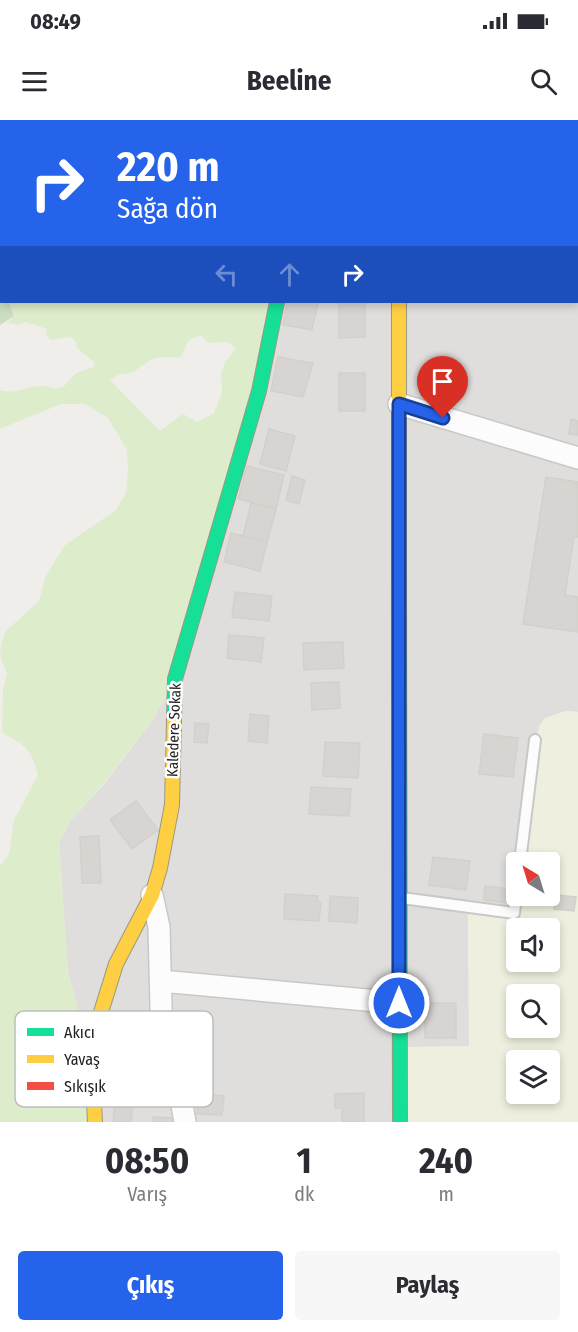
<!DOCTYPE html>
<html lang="tr">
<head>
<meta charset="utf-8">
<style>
	body { margin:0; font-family:"Fira Sans Condensed",sans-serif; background:#f7f7f7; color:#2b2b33; height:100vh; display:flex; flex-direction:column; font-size:22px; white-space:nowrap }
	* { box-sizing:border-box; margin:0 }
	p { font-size:20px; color:#7c7c81 }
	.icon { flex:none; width:33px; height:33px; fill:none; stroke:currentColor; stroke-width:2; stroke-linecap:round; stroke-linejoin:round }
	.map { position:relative; height:1002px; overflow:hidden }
	.details { display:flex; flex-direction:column; background:#fff; flex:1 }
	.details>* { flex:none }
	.hud { position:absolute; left:0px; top:0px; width:579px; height:183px; box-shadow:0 3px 9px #0003; background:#2563eb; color:#fff; overflow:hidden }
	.needle { width:39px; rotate:322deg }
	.fabs { position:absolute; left:506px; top:732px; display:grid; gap:12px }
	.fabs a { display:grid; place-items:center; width:54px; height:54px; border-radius:6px; background:#fff; box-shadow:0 3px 9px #0003; font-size:30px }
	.pin { position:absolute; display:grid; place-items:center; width:51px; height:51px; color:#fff; margin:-62px -26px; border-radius:50% 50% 50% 0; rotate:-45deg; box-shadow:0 0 6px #0007 }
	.pin .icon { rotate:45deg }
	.me { position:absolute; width:66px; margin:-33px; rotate:0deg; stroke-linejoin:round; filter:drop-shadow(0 0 4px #0008) }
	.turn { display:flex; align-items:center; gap:21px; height:126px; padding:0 18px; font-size:27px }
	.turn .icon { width:78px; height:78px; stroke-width:2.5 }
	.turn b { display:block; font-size:42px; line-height:51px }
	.lanes { display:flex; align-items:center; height:57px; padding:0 18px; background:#0003; justify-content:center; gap:30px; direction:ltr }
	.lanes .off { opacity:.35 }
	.eta { display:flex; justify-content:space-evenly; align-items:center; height:102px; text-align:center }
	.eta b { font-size:36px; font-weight:700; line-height:42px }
	.action { display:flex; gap:12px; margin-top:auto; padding:12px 18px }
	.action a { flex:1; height:69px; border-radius:6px; background:#2563eb; color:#fff; font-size:24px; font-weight:700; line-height:69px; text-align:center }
	.action a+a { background:#f7f7f7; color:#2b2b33 }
	.status { display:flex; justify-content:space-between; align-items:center; height:42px; padding:0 30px; background:#fff; direction:ltr }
	.status svg { height:16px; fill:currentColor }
	header { display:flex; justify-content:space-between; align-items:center; height:78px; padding:0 18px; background:#fff; font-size:27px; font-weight:700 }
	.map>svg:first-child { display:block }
</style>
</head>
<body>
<div class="status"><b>08:49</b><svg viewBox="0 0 49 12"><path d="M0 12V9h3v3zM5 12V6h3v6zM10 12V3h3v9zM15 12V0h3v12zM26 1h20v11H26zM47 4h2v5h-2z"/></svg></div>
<header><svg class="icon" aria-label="menu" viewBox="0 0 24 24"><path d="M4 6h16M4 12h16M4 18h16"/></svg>Beeline<svg class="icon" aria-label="search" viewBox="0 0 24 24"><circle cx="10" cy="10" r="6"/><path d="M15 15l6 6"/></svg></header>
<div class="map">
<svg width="578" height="1002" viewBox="0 0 578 1002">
	<rect width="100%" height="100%" fill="#f0eeeb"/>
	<path fill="#dfdedc" d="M 250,0 L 578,0 L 578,592 L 565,591 L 516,742 L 514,793 L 468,787 L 469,927 L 400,1002 L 95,1002 L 92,943 L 68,852 L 59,722 L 71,700 L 105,663 L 154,598 L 175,559 L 277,182 L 578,182 L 578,2 Z"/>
	<path fill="#efefdf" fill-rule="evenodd" d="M 565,591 L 578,592 L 578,1002 L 400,1002 L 399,927 L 469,926 L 468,787 L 514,793 L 516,776 L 549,776 L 549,742 L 520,742 L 539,606 L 545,598 ZM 516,808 L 549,808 L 549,842 L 516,842 ZM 516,874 L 549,874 L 549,908 L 516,908 ZM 516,940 L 549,940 L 549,974 L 516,974 Z"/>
	<path fill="#ddeccb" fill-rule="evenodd" d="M 155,0 L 250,0 L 153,1 Z
		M 9,182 L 277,182 L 175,559 L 154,598 L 104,663 L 71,700 L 59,722 L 68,852 L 92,943 L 95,1002 L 0,1002 L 0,746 L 9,734 L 14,700 L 38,655 C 30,624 24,627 2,612 L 3,569 L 7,554 L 0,535 L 2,521 L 6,511 L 39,481 L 45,458 L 64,426 L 116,390 L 126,373 L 128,350 L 127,330 L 108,298 L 85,284 L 61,284 L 0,309 L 0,270 C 20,277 32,259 56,269 L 64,266 L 76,253 L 94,247 L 94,242 L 78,229 L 75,220 L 70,217 L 51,220 L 46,215 L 47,209 L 26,202 L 17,205 L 7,203 L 14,196 ZM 201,215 L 208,223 L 228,222 L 236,228 L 225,242 L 221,254 L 222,272 L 214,293 L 197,302 L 183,294 L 160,311 L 110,260 L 119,254 C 136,255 139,245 153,239 C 159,236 173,238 181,237 L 189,220 Z"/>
	<path fill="#cbdec1" d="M 0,0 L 155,0 L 2,2 L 2,182 L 9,182 L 14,196 L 0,205 Z"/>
	<path fill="#d7d4d2" stroke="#d3d0cc" stroke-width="1.5" d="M 555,0 L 578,0 L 578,23 L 578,2 Z
		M 287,182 L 318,182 L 312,210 L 283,205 Z
		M 339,182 L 365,182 L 365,217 L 339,218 Z
		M 278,237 L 313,243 L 303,277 L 271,271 Z
		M 339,253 L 365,253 L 365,291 L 339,291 Z
		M 571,299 L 578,301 L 578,315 L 569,314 Z
		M 269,309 L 295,316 L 286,351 L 260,344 Z
		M 247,346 L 284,355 L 276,389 L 238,379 Z
		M 292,356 L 305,360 L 299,384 L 286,380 Z
		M 546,357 L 578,362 L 578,417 L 574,416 L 565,475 L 578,477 L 578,512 L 523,504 Z
		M 251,383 L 276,389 L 267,422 L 243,416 Z
		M 231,413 L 267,422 L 260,451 L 224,442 Z
		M 235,472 L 272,476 L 269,501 L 232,497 Z
		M 229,515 L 264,518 L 261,542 L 227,538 Z
		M 343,522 L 344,548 L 304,550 L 303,523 Z
		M 339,562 L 340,588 L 312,590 L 311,563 Z
		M 250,594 L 269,596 L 267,623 L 248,621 Z
		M 195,603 L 209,604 L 207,623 L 194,622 Z
		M 484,614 L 518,618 L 513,657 L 479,654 Z
		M 325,622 L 360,623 L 358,658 L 323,656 Z
		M 311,667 L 351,669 L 349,696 L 309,694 Z
		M 136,681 L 158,710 L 132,729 L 110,700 Z
		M 99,716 L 101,763 L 82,763 L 80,717 Z
		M 433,737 L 470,741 L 466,770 L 429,765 Z
		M 485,766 L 510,769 L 509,783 L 484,780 Z
		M 285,774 L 318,776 L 317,781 L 321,782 L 319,801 L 284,799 Z
		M 556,775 L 576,777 L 574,791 L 554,789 Z
		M 330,776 L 358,778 L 357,803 L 329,801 Z
		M 425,883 L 456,883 L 456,918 L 425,918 Z
		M 116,967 L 134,968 L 131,1002 L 113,1002 Z
		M 364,973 L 364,1002 L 342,1002 L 342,988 L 335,988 L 335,974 Z
		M 198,974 L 224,976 L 222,995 L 197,994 Z
		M 153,997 L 174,998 L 174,1002 L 153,1002 Z"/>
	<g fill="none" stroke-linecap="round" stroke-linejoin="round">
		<defs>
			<path id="lane" d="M 520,742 L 535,620
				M 402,778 L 514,793 L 516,776"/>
			<path id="street" d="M 323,2 L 323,0
				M 539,2 L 540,0
				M 399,284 L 578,338
				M 152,775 L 159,807 L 162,925 L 168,955 L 182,985 L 185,1002
				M 161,861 L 399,883"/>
			<path id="fast" d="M 399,457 L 400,1002
				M 174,600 L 175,559 L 259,271 L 277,182"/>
			<path id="slow" d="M 399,182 L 399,457
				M 95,1002 L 92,943 L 97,905 L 116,844 L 152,775 L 160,748 L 172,685 L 174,600"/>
			<path id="jam" d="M 399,0 L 399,2"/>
		</defs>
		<use href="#lane" stroke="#c9c8c7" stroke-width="14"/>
		<use href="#street" stroke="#c9c8c7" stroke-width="24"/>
		<use href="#fast" stroke="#999a82" stroke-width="16"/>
		<use href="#slow" stroke="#999a82" stroke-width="16"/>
		<use href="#jam" stroke="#999a82" stroke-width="16"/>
		<use href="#lane" stroke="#fdfcfc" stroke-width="10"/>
		<use href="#street" stroke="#fdfcfc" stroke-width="21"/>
		<use href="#fast" stroke="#16e098" stroke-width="14"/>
		<use href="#slow" stroke="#ffcf43" stroke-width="14"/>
		<use href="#jam" stroke="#f24e42" stroke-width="14"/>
	</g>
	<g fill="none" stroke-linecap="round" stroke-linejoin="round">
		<defs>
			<path id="route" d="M 399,883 L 399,284 L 443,298"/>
		</defs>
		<use href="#route" stroke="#184099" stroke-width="15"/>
		<use href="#route" stroke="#2563eb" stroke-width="10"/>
	</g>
	<g text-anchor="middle" stroke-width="5" stroke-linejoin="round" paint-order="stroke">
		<g font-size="15" fill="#222" stroke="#fff">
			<text transform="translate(174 610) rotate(-88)" y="5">Kaledere Sokak</text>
		</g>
	</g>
	<rect x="15" y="891" width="198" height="96" rx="9" fill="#fff" stroke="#bdbdbd" stroke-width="1.5"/>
	<rect x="27" y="908" width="27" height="8" fill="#16e098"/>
	<rect x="27" y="935" width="27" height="8" fill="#ffcf43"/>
	<rect x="27" y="962" width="27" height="8" fill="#f24e42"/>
	<g font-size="16" fill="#222">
		<text x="64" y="918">Akıcı</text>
		<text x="64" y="945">Yavaş</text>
		<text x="64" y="972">Sıkışık</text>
	</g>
</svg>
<div class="fabs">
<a><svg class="needle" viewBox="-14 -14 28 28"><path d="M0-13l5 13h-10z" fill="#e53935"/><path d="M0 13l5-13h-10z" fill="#7c7c81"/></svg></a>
<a><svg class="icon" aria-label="sound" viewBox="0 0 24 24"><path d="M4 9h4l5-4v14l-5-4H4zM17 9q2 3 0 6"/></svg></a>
<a><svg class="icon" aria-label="search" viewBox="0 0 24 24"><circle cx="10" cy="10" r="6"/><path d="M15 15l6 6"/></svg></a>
<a><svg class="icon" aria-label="layers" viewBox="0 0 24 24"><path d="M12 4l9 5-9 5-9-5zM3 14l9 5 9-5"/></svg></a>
</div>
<div class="pin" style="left:443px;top:298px;background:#d93025"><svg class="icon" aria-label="arrive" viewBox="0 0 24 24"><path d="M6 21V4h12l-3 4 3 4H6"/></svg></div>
<svg class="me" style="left:399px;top:883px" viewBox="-20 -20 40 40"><circle r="17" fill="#2563eb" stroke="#fff" stroke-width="3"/><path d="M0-11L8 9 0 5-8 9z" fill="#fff"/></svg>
<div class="hud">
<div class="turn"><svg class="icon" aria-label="right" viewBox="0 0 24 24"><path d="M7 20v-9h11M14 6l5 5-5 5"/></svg><div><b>220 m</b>Sağa dön</div></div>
<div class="lanes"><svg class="icon off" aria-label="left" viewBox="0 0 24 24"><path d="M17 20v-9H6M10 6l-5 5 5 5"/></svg><svg class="icon off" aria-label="ahead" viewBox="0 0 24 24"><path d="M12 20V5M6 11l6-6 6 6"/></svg><svg class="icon" aria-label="right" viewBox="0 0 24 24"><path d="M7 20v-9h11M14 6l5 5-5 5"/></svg></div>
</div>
</div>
<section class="details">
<div class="eta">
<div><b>08:50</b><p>Varış</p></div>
<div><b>1</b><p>dk</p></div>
<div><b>240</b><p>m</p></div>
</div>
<div class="action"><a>Çıkış</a><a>Paylaş</a></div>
</section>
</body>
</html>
